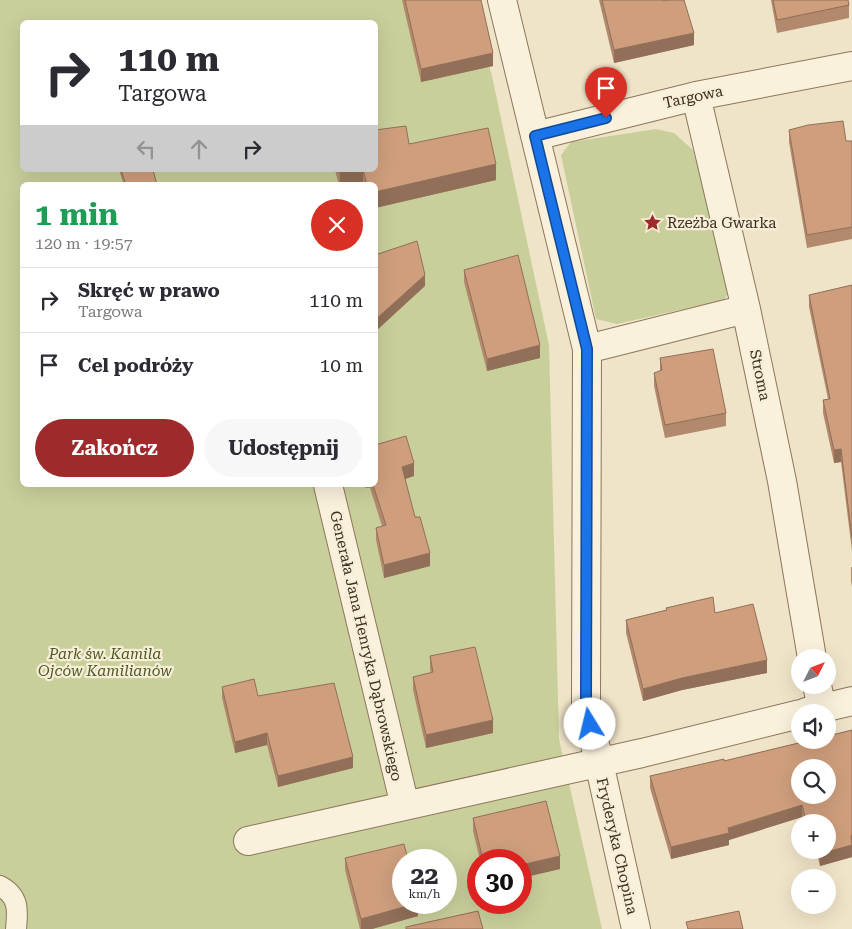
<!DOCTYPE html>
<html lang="pl">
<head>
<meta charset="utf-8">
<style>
	body { margin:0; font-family:"Roboto Serif",serif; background:#f7f7f7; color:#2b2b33; height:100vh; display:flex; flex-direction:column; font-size:19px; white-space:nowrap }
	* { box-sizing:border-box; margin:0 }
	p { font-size:16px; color:#7c7c81 }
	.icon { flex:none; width:28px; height:28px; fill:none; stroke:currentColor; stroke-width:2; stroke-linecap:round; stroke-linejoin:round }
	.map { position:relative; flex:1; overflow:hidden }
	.details { position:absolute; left:20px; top:182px; width:358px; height:305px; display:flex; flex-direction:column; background:#fff; border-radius:8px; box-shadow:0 5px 20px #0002 }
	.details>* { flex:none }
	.banner { position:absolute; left:20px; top:20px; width:358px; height:152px; border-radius:8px; box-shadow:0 5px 20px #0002; background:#fff; color:#2b2b33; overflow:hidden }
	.needle { width:32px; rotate:48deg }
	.buttons { position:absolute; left:791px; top:649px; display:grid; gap:10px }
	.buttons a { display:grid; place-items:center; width:45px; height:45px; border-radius:50%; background:#fff; box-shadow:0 5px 20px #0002; font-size:25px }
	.speed { position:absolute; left:392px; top:849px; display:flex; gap:10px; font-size:25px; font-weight:700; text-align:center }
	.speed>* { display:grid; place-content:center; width:65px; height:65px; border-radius:50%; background:#fff; box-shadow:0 5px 20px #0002; line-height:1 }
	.speed small { font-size:12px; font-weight:400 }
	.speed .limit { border:8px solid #d22; background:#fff; color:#111 }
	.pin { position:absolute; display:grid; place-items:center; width:42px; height:42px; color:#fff; margin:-51px -21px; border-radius:50% 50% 50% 0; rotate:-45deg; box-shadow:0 0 5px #0007 }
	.pin .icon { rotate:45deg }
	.me { position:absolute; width:55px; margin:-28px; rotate:351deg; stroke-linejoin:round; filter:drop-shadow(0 0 4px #0008) }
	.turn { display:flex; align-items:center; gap:18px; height:105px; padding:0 15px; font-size:22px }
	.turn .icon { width:65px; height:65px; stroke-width:2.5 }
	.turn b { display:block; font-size:35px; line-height:42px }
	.lanes { display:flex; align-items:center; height:48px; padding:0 15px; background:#0003; justify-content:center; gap:25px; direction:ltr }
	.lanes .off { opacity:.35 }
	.round { display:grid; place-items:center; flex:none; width:52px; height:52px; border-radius:26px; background:#f7f7f7 }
	.summary { display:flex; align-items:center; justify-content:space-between; height:85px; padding:0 15px }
	h1 { font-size:30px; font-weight:700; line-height:38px; color:#1e9e55 }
	.action { display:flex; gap:10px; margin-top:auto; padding:10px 15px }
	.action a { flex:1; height:58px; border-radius:30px; background:#9e2a2b; color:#fff; font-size:20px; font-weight:700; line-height:58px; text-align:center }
	.action a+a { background:#f7f7f7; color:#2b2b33 }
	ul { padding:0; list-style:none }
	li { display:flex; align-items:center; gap:15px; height:65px; padding:0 15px; border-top:1px solid #e1e1e2 }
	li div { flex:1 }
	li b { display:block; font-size:19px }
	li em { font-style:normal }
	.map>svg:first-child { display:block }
</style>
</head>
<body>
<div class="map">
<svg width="852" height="929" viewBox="0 0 852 929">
	<rect width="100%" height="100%" fill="#f0e4c8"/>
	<path fill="#c9cf9b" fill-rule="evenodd" d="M 0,0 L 471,0 L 492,76 L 549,345 L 559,739 L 602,929 L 0,929 ZM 22,22 L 375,22 L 375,170 L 22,170 ZM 22,185 L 375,185 L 375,485 L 22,485 ZM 404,860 L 446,860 L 446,902 L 404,902 ZM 479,860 L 521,860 L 521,902 L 479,902 Z
		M 656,129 L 674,133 L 693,150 L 732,287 L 724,300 L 617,324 L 596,319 L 561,155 L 571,142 Z"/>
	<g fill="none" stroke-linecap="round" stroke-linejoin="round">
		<defs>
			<path id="service" d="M 0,886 C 19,896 18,910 16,929"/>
			<path id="minor" d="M 502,0 L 587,349 L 586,704 L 636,929
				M 696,96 L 746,309 L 782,481 L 812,658
				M 535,136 L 696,96 L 852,66
				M 587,349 L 746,309
				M 328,485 L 405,806
				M 817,685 L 822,709
				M 806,712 L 852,701
				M 248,841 L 642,753 L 800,714"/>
		</defs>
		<use href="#service" stroke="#8d765c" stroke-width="22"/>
		<use href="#minor" stroke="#8d765c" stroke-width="30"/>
		<use href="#service" stroke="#faf1dc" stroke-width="20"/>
		<use href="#minor" stroke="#faf1dc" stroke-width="28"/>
	</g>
	<path fill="#b2896c" d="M 402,0 L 481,0 L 493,66 L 421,82 Z
		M 599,0 L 663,0 L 694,45 L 614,63 Z
		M 771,0 L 848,0 L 849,5 L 849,18 L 777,33 Z
		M 789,130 L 846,141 L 852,141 L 852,239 L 807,248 L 789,142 Z
		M 409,144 L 496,180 L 375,208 L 375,185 L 363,185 L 363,183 L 355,185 L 339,185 L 335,170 L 375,170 Z
		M 119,170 L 153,170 L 157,185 L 124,185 Z
		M 464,270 L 540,358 L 487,371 L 464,282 Z
		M 852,285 L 852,551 L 841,462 L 834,463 L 823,413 L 823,400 L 828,399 L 809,307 L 809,295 Z
		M 660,358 L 726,413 L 726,426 L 665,438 L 654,386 L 654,373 L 660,371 Z
		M 414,476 L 405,479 L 415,517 L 430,566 L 384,578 L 376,540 L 376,528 L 382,526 L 370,488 L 365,488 L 364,485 L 375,485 Z
		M 851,567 L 852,567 L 852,587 L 851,580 Z
		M 666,608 L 715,613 L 767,673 L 682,690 L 643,701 L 626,633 L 626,620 L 666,610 Z
		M 430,656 L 493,733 L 426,748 L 413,690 L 413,677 L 431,673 L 430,669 Z
		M 222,687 L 258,696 L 353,768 L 278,787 L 267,745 L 235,753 L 222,698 Z
		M 852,730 L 852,857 L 820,866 L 816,850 L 828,850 L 828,822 L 803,822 L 802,817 L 729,840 L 729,845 L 671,859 L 650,788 L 650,776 L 724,761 Z
		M 473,818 L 560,869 L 521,878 L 521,860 L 480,860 L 473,831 Z
		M 345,858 L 418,916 L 372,929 L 360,929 L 345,870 Z"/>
	<path fill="#916f58" d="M 694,33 L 694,45 L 614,63 L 614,50 Z
		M 493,53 L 493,66 L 421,82 L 421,69 Z
		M 496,164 L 496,180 L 375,208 L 375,192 Z
		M 352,170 L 363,170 L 363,183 L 355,185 L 340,185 L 340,173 Z
		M 425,275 L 425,286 L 375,332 L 375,320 Z
		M 540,345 L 540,358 L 487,371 L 487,359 Z
		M 841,449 L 841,462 L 834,463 L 834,450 Z
		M 414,463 L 414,476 L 402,480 L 402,467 Z
		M 430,553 L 430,566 L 384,578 L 384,565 Z
		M 767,660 L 767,673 L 682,690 L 643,701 L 643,689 L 682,678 Z
		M 493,720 L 493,733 L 426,748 L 426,735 Z
		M 267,733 L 267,745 L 235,753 L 235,742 Z
		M 353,757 L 353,768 L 278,787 L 278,776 Z
		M 802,805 L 802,817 L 729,840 L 729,845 L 671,859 L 671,847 Z
		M 810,819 L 810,822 L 806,822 L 806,820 Z
		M 852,835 L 852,857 L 820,866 L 820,854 Z
		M 560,856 L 560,869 L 521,878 L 521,865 Z
		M 418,903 L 418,916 L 372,929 L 361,929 L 361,919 Z"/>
	<path fill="#cf9f7d" stroke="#916f58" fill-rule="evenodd" d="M 405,0 L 481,0 L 493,53 L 421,69 Z
		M 602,0 L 663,0 L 663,1 L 669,0 L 684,0 L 694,33 L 614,50 Z
		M 773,0 L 848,0 L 849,5 L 777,20 Z
		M 843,121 L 846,141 L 852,141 L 852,227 L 807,235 L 789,130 L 808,125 Z
		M 406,126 L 409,144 L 488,128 L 496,164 L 375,192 L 375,185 L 367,185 L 363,170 L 375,170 L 375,130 Z
		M 121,170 L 153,170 L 157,185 L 126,185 Z
		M 339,170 L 352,170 L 340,173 Z
		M 417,241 L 425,275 L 375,320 L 375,255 Z
		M 518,255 L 540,345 L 487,359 L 464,270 Z
		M 852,285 L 852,538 L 841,449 L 834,450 L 823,400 L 830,399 L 809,295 Z
		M 713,349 L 726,413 L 665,425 L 654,373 L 662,370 L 660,358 Z
		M 406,436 L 414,463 L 402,467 L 415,517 L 420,517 L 430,553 L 384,565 L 376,528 L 386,525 L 373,485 L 375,485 L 375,445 Z
		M 713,597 L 715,613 L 753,604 L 767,660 L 682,678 L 643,689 L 626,620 L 667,610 L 666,608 Z
		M 475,647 L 493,720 L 426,735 L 413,677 L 433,672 L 430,656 Z
		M 254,679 L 258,696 L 334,683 L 353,757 L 278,776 L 267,733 L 235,742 L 222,687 Z
		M 852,730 L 852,835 L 851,836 L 852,845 L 820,854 L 819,850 L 828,850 L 828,822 L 811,822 L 810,819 L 806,820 L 802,805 L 728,828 L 729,833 L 671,847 L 650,776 L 724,759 L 724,761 L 811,740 L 828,740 L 828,736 ZM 800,768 L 828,768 L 828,795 L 800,795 Z
		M 546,801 L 560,856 L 521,865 L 521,860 L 483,860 L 473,818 Z
		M 404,844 L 408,860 L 404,860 L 404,902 L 418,903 L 361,919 L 345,858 Z
		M 478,911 L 483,929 L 406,929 L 406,927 Z
		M 739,911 L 743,929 L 688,929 L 686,922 Z"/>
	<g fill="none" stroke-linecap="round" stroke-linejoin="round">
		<defs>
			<path id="route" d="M 590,724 L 586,704 L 587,349 L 535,136 L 606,118"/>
		</defs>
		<use href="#route" stroke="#114b97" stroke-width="12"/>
		<use href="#route" stroke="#1a73e8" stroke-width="9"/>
	</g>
	<defs>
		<symbol id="sight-bare" viewBox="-9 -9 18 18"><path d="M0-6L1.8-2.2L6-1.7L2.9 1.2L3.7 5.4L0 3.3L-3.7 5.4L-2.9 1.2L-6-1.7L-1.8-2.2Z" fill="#9e2a2b" stroke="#f7eed8" stroke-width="2.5" paint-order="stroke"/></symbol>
	</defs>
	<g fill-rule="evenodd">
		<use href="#sight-bare" x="640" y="210" width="25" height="25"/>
	</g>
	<g text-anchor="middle" stroke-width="4.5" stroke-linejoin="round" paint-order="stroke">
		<g font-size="15" fill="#3d2e20" stroke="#f7eed8">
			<text transform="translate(693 97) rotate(-12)" y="5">Targowa</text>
			<text transform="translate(760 375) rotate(78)" y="5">Stroma</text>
			<text transform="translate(366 646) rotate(77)" y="5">Generała Jana Henryka Dąbrowskiego</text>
			<text transform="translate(617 846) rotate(77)" y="5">Fryderyka Chopina</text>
		</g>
		<g font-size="15" fill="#3d2e20" stroke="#f7eed8" text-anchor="start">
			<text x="667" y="228">Rzeźba Gwarka</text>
		</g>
		<g font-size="15" font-style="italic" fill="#4d5a26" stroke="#f7eed8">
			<text x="105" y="659">Park św. Kamila<tspan x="105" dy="17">Ojców Kamilianów</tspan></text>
		</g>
	</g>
</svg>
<div class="buttons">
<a><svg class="needle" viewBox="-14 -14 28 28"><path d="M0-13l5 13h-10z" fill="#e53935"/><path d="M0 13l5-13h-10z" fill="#7c7c81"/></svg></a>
<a><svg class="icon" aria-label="sound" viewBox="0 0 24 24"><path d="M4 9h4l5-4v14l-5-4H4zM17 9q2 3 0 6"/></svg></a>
<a><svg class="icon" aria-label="search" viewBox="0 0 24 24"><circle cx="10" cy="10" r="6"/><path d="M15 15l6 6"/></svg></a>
<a>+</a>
<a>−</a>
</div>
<div class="speed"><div>22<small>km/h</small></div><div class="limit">30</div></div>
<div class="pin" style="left:606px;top:118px;background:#d93025"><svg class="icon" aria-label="arrive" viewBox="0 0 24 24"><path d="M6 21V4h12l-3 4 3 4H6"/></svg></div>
<svg class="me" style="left:590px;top:724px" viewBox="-20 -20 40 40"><circle r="19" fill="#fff"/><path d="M0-13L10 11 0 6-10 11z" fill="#1a73e8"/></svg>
<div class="banner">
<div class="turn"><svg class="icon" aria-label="right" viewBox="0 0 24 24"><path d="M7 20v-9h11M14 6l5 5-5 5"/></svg><div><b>110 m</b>Targowa</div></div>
<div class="lanes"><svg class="icon off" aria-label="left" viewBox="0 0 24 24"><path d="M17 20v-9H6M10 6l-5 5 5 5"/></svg><svg class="icon off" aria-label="ahead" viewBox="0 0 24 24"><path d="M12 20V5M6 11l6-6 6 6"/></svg><svg class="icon" aria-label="right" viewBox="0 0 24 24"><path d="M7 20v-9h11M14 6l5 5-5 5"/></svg></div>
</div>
<section class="details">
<div class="summary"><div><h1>1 min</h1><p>120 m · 19:57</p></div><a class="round" style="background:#d93025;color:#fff"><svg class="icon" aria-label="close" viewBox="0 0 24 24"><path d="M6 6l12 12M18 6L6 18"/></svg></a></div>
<ul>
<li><svg class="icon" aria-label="right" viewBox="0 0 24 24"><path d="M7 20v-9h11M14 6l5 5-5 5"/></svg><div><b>Skręć w prawo</b><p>Targowa</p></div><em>110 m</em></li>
<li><svg class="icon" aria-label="arrive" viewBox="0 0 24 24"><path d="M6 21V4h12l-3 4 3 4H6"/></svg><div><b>Cel podróży</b></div><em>10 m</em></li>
</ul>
<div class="action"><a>Zakończ</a><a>Udostępnij</a></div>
</section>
</div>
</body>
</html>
